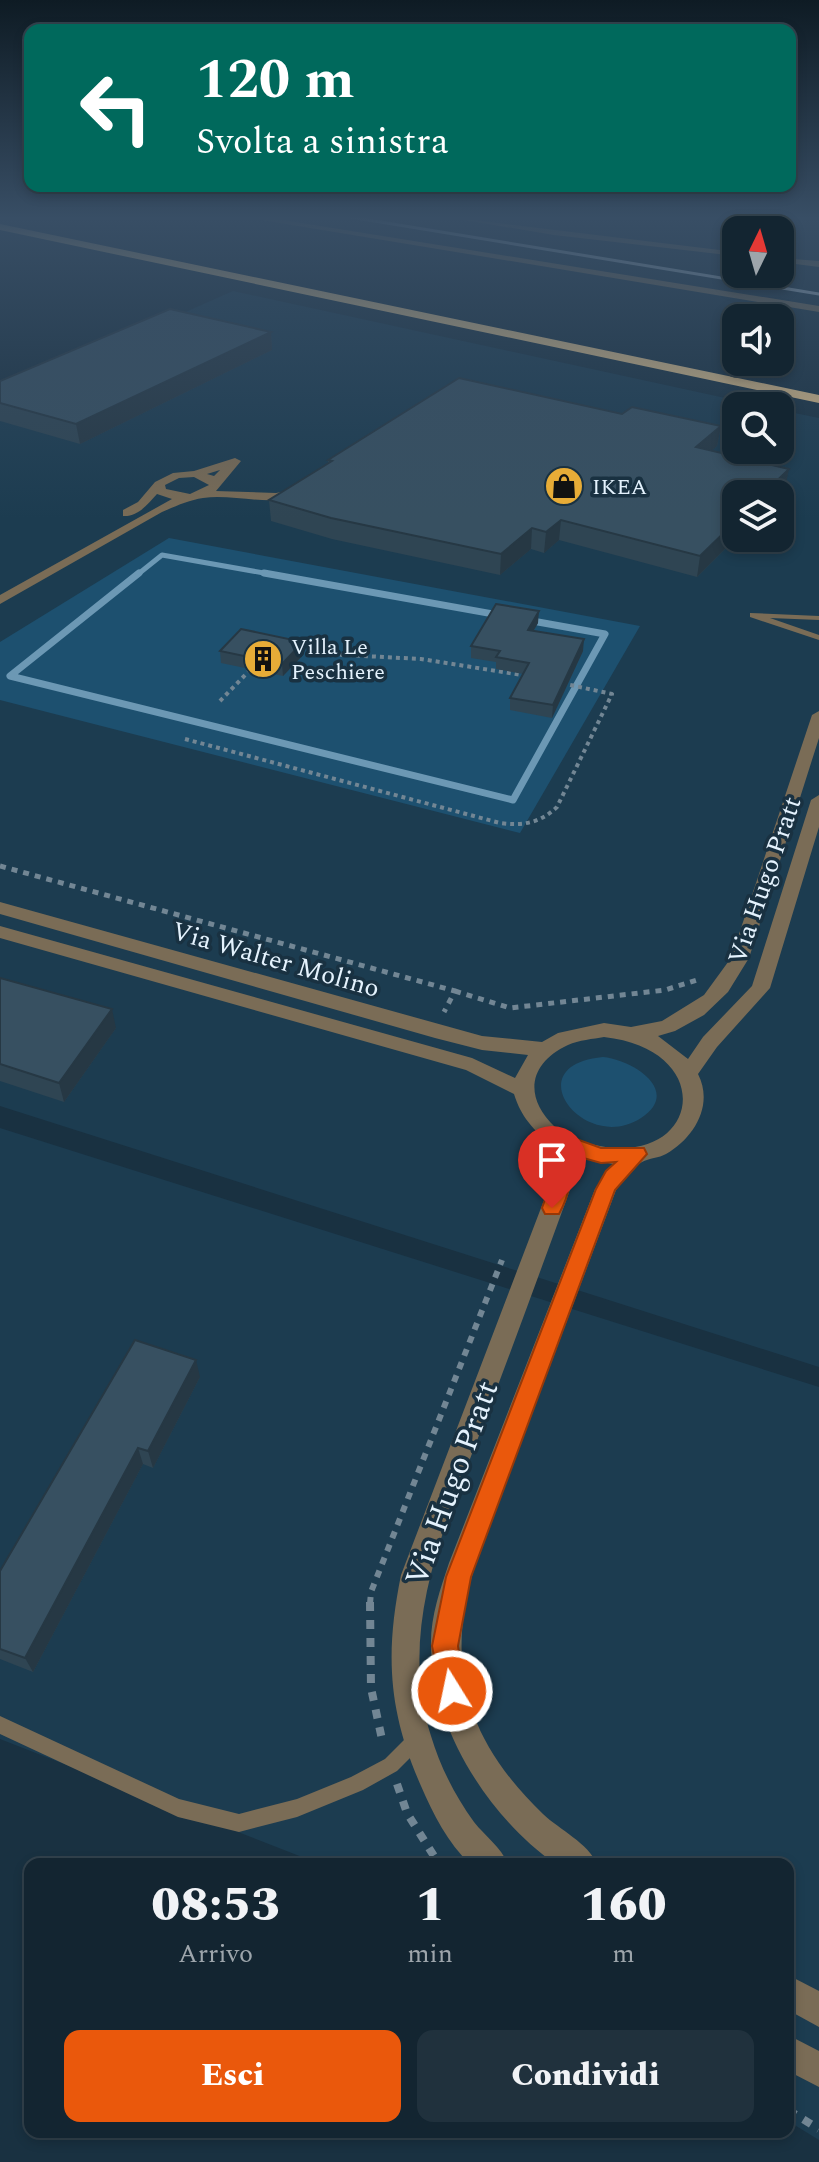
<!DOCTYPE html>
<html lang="it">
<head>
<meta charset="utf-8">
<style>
	body { margin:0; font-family:Spectral,serif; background:#20313d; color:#f1f3f6; height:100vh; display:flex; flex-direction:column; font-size:30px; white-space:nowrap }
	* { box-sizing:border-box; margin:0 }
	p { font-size:26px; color:#9da5ab }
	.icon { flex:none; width:44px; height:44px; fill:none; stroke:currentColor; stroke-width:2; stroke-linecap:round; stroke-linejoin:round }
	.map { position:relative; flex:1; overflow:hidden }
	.sheet { position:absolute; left:24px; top:1858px; width:770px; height:280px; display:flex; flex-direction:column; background:#132531; border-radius:16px; box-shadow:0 4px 12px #0003,0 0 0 2px #32424d }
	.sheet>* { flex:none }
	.hud { position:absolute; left:24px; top:24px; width:772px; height:168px; border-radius:16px; box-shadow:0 4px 12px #0003,0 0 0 2px #32424d; background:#00695c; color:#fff; overflow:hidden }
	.needle { width:52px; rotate:5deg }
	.buttons { position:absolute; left:722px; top:216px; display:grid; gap:16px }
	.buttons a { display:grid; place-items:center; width:72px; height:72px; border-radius:16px; background:#132531; box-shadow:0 4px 12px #0003,0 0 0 2px #32424d; font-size:40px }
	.pin { position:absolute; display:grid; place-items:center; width:68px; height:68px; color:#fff; margin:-82px -34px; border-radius:50% 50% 50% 0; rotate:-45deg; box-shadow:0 0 8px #0007 }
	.pin .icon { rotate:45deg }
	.me { position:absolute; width:88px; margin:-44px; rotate:350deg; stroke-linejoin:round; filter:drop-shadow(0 0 6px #0008) }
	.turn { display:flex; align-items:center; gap:28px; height:168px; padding:0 40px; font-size:36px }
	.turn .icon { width:104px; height:104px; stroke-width:2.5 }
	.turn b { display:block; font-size:56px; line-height:68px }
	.eta { display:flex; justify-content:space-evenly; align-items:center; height:136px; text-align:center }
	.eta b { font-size:48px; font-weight:800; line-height:56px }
	.button { display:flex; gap:16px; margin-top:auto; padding:16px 40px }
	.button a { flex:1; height:92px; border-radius:16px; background:#ea580c; color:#fff; font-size:32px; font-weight:800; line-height:92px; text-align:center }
	.button a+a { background:#20313d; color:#f1f3f6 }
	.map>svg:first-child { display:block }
</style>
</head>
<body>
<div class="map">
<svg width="819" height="2162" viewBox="0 0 819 2162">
	<rect width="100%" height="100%" fill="#193141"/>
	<path fill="#1c3c50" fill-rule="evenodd" d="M 233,291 L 762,406 L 736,406 L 736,450 L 780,450 L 780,410 L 819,418 L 819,1367 L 0,1106 L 0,394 ZM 736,494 L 780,494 L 780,538 L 736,538 Z
		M 0,1128 L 819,1387 L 819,2140 L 788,2121 L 788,1864 L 320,1864 L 0,1739 Z"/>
	<path fill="#1d506f" d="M 169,538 L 640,626 L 520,833 L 0,700 L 0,642 Z
		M 603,1057 C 633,1060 682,1091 641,1118 C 584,1155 515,1065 603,1057 Z"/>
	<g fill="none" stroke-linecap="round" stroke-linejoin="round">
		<path stroke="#6c98b4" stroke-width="5" d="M 137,575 L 162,555 L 275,575"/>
		<path stroke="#6c98b4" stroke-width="7" d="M 139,573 L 10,676 L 513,800 L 605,634 L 264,573"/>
		<path stroke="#728694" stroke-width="4" stroke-dasharray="4 4" stroke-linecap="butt" d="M 308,653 L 421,659 L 528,676
			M 220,701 L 249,671
			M 185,739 L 500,823 C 523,826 540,823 557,807 L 612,694 L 561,683"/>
		<path stroke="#728694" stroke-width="5" stroke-dasharray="6 6" stroke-linecap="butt" d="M 0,866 L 455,991 L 444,1012
			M 455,991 L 510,1008 L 665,990 L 697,980"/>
		<path stroke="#728694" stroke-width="6" stroke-dasharray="7 7" stroke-linecap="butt" d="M 370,1604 L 371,1592 L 502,1260"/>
		<path stroke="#728694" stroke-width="8" stroke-dasharray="9 9" stroke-linecap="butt" d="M 370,1602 L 371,1688 L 383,1744
			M 397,1784 L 407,1813 L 439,1864
			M 788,2110 L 819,2129"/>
		<path fill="#7a6c56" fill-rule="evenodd" d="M 750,613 L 819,616 L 819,620 L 770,618 L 819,635 L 819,640 L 750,617 Z
			M 0,1716 L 179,1799 L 239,1814 L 297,1799 L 351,1777 L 385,1759 L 412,1732 L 418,1729 L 424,1732 L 427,1738 L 424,1744 L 397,1771 L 363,1790 L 297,1817 L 239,1832 L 178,1817 L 0,1734 Z"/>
		<path fill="#7a6c56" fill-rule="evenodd" d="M 238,216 L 258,216 L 819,306 L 819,312 Z
			M 235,458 L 241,461 L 216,491 L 276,493 L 302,488 L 308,491 C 279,510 236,493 203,498 C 189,500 176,506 162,512 L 0,604 L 0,595 L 172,499 L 157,494 C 148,504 138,517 123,516 L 123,510 L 138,502 L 155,482 L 173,473 L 194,471 ZM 220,470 L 214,476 L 207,474 ZM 194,477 L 209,485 L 190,494 L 166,489 L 165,485 L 179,478 Z
			M 819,711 L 819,738 L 749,958 L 728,992 L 704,1015 L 675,1031 L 658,1036 L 688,1059 L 703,1037 L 752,986 L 811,800 L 819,795 L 819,827 L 770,988 L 717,1047 L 698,1074 C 714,1105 694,1138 666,1154 C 659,1158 649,1158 642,1162 C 632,1168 622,1181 616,1190 L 476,1563 C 443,1664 467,1741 543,1814 C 560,1830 588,1843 597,1864 L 555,1864 C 489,1817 433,1730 431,1647 C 430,1618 440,1590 449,1563 L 595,1189 L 613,1164 L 570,1156 L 571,1187 C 544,1261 517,1335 489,1409 C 451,1513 395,1622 431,1736 C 440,1766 455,1796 474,1822 C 485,1836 501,1847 508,1864 L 470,1864 C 448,1843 433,1814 421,1786 C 388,1711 385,1654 401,1575 L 549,1187 C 551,1174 554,1153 546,1143 C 531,1124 522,1119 514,1094 L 466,1070 L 0,938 L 0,926 L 472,1058 L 515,1078 L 528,1055 L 482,1050 L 435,1038 L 0,914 L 0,902 L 482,1036 L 542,1042 L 558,1033 L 604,1023 L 631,1027 L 662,1021 L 704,995 L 731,958 L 812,715 ZM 604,1037 C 719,1050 700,1165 600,1146 C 584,1143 567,1138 555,1127 C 523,1097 529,1063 568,1045 C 579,1040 593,1039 604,1037 Z
			M 788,1975 L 819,1991 L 819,2027 L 788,2010 Z
			M 788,2035 L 819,2051 L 819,2087 L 788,2071 Z"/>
		<path fill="#7a6c56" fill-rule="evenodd" d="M 440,216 L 736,252 L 736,256 L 554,235 Z
			M 780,258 L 819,261 L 819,267 L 780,262 Z"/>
		<path fill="#e3c28a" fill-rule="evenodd" d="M 0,224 L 819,395 L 819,403 L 0,230 Z"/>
		<path stroke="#aebecb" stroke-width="3" d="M 344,216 L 819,294"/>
	</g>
	<path fill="#2f4553" d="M 271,332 L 272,350 L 80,444 L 0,421 L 0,381 Z
		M 622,414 L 721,426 L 717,446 L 711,451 L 785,489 L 736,494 L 736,538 L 697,577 L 559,540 L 544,553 L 531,549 L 500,575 L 332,539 L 271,521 L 269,500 L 328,463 L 328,460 Z
		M 538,623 L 533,631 L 583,651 L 552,718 L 510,710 L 510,698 L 523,674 L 496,669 L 496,662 L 471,658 L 471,646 Z
		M 220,651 L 304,654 L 283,676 L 221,663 Z
		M 0,978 L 116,1028 L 64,1102 L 0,1081 Z
		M 200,1377 L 153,1468 L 143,1464 L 33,1672 L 0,1659 L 0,1571 Z"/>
	<path fill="#263844" d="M 271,332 L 272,350 L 80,444 L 76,424 Z
		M 721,426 L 717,446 L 693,467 L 696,447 Z
		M 789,469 L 785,489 L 780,494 L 763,494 Z
		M 561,520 L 559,540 L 544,553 L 546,532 Z
		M 736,521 L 736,538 L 697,577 L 700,556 Z
		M 532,528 L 531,549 L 500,575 L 501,554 Z
		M 539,611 L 538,623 L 527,642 L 528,630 Z
		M 584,639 L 583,651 L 552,718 L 553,705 Z
		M 303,642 L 304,654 L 283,676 L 282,664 Z
		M 112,1009 L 116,1028 L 64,1102 L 59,1083 Z
		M 196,1360 L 200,1377 L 153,1468 L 148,1451 Z
		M 138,1448 L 143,1464 L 33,1672 L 25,1658 Z"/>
	<path fill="#375061" stroke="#263844" stroke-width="2" d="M 170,309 L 271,332 L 76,424 L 0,403 L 0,381 Z
		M 459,378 L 622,414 L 632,407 L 721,426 L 696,447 L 789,469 L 763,494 L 736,494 L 736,521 L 700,556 L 561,520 L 546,532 L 532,528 L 501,554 L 331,518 L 269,500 L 332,461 L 328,460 Z
		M 496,604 L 539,611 L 528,630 L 584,639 L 553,705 L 510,698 L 529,663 L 496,657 L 500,651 L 471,646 Z
		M 241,629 L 303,642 L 282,664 L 220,651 Z
		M 0,978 L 112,1009 L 59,1083 L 0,1064 Z
		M 135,1340 L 196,1360 L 148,1451 L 138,1448 L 25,1658 L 0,1649 L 0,1571 Z"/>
	<linearGradient id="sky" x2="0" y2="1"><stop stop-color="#0e1b24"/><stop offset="0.42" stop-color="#384e65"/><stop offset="1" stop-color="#384e65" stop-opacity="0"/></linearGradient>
	<rect width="819" height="519" fill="url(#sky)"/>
	<path fill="#ea580c" stroke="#983908" stroke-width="2" d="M 557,1132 L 601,1148 L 644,1148 L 647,1154 L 615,1190 L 471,1577 L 458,1646 L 465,1691 L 462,1700 L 452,1704 L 443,1700 L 432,1646 L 446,1577 L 596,1189 L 606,1171 L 616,1162 L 601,1163 L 569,1154 C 573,1176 570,1194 559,1214 L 545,1214 L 542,1208 C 552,1183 552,1165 547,1139 Z"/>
	<defs>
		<symbol id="shop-disc" viewBox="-11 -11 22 22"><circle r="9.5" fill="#e7ac37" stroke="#193141"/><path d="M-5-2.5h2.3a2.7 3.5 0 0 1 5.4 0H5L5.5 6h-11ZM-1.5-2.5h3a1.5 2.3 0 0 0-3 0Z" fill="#111"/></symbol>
		<symbol id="building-disc" viewBox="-11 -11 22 22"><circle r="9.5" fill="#e7ac37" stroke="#193141"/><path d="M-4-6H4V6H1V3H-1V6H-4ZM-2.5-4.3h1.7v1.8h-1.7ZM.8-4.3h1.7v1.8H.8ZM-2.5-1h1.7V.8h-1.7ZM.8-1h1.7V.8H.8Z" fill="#111"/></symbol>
	</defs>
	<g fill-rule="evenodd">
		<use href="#shop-disc" x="542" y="464" width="44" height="44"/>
		<use href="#building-disc" x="241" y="637" width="44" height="44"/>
	</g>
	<g text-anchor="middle" stroke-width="7" stroke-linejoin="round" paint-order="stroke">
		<g font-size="22" fill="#e4f2fd" stroke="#193141" text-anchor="start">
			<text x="592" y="494">IKEA</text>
			<text x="291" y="654">Villa Le<tspan x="291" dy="25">Peschiere</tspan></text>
		</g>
		<g font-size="26" fill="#e4f2fd" stroke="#193141">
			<text transform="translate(764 880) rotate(-71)" y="9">Via Hugo Pratt</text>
			<text transform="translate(276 959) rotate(16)" y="9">Via Walter Molino</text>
		</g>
		<g font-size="32" fill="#e4f2fd" stroke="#193141">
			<text transform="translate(451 1483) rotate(-70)" y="11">Via Hugo Pratt</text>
		</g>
	</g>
</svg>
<div class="buttons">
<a><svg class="needle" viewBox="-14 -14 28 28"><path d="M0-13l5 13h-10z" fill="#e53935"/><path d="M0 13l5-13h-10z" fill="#9da5ab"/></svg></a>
<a><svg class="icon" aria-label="sound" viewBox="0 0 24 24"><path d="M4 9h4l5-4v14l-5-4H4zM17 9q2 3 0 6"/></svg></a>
<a><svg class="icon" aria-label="search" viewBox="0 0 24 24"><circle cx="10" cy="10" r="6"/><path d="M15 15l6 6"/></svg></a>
<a><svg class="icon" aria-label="layers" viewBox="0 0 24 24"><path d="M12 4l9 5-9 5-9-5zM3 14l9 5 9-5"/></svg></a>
</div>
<div class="pin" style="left:552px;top:1208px;background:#d93025"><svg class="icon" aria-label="arrive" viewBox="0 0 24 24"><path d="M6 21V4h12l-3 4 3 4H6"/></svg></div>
<svg class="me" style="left:452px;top:1691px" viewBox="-20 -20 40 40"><circle r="17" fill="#ea580c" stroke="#fff" stroke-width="3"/><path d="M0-11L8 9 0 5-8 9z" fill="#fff"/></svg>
<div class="hud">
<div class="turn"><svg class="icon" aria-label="left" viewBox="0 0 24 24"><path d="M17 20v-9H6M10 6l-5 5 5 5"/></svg><div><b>120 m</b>Svolta a sinistra</div></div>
</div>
<section class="sheet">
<div class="eta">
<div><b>08:53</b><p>Arrivo</p></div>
<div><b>1</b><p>min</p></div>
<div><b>160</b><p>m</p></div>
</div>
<div class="button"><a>Esci</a><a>Condividi</a></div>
</section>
</div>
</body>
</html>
